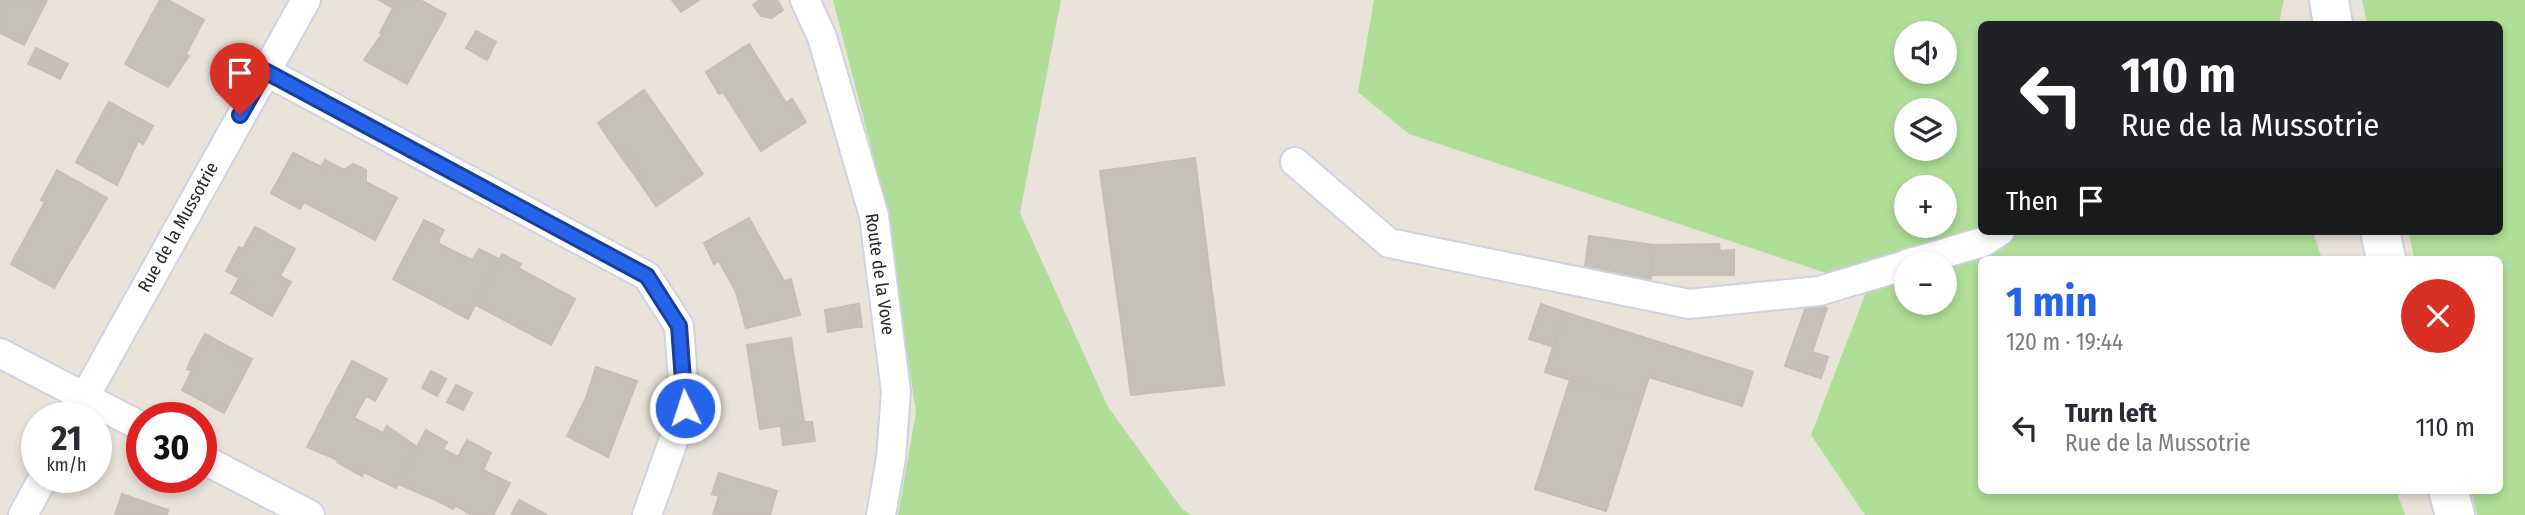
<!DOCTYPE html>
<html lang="en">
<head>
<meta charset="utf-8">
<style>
	body { margin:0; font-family:"Fira Sans Condensed",sans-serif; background:#f2f2f3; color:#2b2b33; height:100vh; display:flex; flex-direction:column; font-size:26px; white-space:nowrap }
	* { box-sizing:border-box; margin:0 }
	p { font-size:23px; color:#7c7c81 }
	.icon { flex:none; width:38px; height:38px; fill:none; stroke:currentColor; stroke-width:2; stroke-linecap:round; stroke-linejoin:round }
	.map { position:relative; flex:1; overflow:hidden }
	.side { position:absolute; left:1978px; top:256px; width:525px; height:238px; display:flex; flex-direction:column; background:#fff; border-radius:10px; box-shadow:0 4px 10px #0003 }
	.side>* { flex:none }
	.hud { position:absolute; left:1978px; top:21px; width:525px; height:214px; border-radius:10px; box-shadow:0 4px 10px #0003; background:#202124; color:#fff; overflow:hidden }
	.controls { position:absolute; left:1894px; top:21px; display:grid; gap:14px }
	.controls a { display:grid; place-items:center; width:63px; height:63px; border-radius:50%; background:#fff; box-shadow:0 4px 10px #0003; font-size:35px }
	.speed { position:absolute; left:21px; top:402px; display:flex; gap:14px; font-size:35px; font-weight:700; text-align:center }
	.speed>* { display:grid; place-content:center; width:91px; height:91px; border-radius:50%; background:#fff; box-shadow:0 4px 10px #0003; line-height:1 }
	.speed small { font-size:18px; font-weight:400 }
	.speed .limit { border:10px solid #d22; background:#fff; color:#111 }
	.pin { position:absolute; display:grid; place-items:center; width:60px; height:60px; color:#fff; margin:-72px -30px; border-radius:50% 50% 50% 0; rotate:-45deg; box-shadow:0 0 7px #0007 }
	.pin .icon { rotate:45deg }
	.me { position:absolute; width:77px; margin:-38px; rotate:356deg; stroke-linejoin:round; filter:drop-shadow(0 0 5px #0008) }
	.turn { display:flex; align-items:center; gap:24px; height:147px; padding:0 28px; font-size:32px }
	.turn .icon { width:91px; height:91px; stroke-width:2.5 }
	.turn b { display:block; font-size:49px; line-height:60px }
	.then { display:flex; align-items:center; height:66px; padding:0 28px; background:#0003; gap:14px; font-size:26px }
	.round { display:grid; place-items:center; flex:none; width:74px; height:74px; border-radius:37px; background:#f2f2f3 }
	.headline { display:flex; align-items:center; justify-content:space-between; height:119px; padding:0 28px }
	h1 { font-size:42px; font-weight:700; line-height:52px; color:#2563eb }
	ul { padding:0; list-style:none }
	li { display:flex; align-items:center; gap:21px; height:105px; padding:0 28px }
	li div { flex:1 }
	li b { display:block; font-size:26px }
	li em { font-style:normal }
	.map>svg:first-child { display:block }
</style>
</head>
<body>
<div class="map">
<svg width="2525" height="515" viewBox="0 0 2525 515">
	<rect width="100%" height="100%" fill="#eae3da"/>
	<path fill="#b0de98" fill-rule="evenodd" d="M 833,0 L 1061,0 L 1020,213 L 1108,407 L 1182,509 L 1191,515 L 898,515 L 916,412 L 881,186 Z
		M 1374,0 L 2284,0 L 2279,24 L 1981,24 L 1981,231 L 2313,231 L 2322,259 L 1981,259 L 1981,490 L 2396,490 L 2405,515 L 1865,515 L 1811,435 L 1868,287 L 1409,134 L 1358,92 ZM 1906,33 L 1944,33 L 1944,72 L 1906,72 ZM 1906,110 L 1944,110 L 1944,149 L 1906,149 ZM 1906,187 L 1944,187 L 1944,226 L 1906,226 ZM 1906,264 L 1944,264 L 1944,303 L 1906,303 Z
		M 2362,0 L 2525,0 L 2525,515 L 2477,515 L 2471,490 L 2499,490 L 2499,259 L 2414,259 L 2409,231 L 2499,231 L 2499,24 L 2367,24 Z"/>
	<path fill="#c5c0b9" stroke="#c4beb4" stroke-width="2" d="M 0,0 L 47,0 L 24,45 L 0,33 Z
		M 160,0 L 168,0 L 204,20 L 186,54 L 189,56 L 168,87 L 125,64 Z
		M 379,0 L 420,0 L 446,14 L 407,84 L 364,60 L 382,34 L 380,33 L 393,8 Z
		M 672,0 L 699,0 L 681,12 Z
		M 760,0 L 777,0 L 783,10 L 772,18 L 761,16 L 753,5 Z
		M 476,31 L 496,42 L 487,60 L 466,48 Z
		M 749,44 L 786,103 L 792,99 L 806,122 L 761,151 L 723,92 L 719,94 L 706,72 Z
		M 36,48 L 46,53 L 38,68 L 28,64 Z
		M 46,53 L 68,64 L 60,79 L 38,68 Z
		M 644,90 L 703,174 L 656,206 L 636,177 L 641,173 L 625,151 L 620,155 L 598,123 Z
		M 109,102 L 153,126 L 143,144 L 138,141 L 117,185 L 76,162 Z
		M 625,151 L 641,173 L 636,177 L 620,155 Z
		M 293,153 L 321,167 L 325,160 L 344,170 L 353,164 L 366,170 L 366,182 L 397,198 L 375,240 L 304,202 L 300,209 L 271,193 Z
		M 1195,158 L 1224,385 L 1131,395 L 1100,171 Z
		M 57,170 L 107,198 L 54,288 L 11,264 L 45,202 L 41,200 Z
		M 749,218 L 784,281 L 791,279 L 800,315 L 746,328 L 736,292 L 719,261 L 714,264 L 704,243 Z
		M 424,220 L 444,230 L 438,241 L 441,245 L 472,260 L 479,249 L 499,259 L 468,319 L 393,279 Z
		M 255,227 L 295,249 L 280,276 L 291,282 L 272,316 L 241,298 L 249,283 L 226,271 L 233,258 L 239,256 Z
		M 1589,236 L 1655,245 L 1650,284 L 1584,275 Z
		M 1719,244 L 1720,251 L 1734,250 L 1734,275 L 1650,275 L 1655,245 Z
		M 239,247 L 243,249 L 239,256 L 233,258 Z
		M 502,254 L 521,264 L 518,268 L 575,299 L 551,345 L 476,305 Z
		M 239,278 L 249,283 L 241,298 L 231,293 Z
		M 1808,301 L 1827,308 L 1805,373 L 1785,366 Z
		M 859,304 L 862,327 L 856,327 L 852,305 Z
		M 1541,304 L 1564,312 L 1554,347 L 1529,339 Z
		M 852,305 L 856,327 L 828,332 L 825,310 Z
		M 1564,312 L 1753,372 L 1742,406 L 1649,377 L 1641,402 L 1545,372 Z
		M 205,334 L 229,347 L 230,355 L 249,365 L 224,413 L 182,390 L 197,361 L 192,358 Z
		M 791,338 L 804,422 L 760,429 L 747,345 Z
		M 229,347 L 252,359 L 249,365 L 230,355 Z
		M 1812,352 L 1828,357 L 1821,378 L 1805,373 Z
		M 192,358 L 197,361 L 192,371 L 187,369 Z
		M 352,361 L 387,379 L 375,401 L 366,396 L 354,418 L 383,433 L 387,426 L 417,447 L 396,488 L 364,472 L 362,476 L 337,462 L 338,460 L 307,447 Z
		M 596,367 L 637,381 L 608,457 L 567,436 L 586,398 Z
		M 431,371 L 446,379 L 437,396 L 422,388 Z
		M 1570,380 L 1641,402 L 1606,511 L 1535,489 Z
		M 456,385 L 472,393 L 463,410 L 447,402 Z
		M 804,422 L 812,422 L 815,441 L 783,445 L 781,426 Z
		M 426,430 L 447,442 L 443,449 L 458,457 L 467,440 L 491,453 L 483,470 L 510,483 L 493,515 L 472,515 L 442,498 L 440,502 L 398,484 Z
		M 719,473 L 777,491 L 770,515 L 713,515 L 719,496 L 712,494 Z
		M 122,494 L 168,510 L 167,515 L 115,515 Z
		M 442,498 L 455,505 L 453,509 L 440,502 Z
		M 519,500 L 547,515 L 511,515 Z"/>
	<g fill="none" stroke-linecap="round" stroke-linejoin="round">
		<defs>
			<path id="street" d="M 805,0 L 822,37 L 874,216 L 896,392 L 891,458 L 881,515
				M 265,71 L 647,276 L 679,326 L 685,408 L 647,515
				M 1295,162 L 1389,243 L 1689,304 L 1819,291 L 1906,265
				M 1907,264 L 1983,242 L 2000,231
				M 0,353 L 142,427
				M 73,418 L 306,0
				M 201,458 L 310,515
				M 23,515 L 43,478"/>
			<path id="secondary" d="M 2329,0 L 2333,24
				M 2380,231 L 2386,259
				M 2448,490 L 2455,515"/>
		</defs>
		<use href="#street" stroke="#cfd2e0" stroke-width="32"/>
		<use href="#secondary" stroke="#cfd2e0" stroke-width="42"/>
		<use href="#street" stroke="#fff" stroke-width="28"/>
		<use href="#secondary" stroke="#fff" stroke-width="38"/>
	</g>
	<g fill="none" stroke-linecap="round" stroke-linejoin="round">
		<defs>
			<path id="route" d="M 240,115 L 265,71 L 647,276 L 679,326 L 685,408"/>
		</defs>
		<use href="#route" stroke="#184099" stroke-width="18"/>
		<use href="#route" stroke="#2563eb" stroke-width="12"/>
	</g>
	<g text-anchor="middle" stroke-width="5" stroke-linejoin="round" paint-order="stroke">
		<g font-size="18" fill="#282828" stroke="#fff">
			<text transform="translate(178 227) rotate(-61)" y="6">Rue de la Mussotrie</text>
			<text transform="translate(880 274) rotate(82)" y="6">Route de la Vove</text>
		</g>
	</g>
</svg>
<div class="controls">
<a><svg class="icon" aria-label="sound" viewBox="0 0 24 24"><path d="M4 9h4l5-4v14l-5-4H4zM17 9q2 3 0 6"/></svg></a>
<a><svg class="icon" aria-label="layers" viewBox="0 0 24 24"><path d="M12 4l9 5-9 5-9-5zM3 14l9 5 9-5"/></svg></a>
<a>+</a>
<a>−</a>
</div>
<div class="speed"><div>21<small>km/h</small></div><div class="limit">30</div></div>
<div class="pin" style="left:240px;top:115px;background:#d93025"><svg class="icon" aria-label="arrive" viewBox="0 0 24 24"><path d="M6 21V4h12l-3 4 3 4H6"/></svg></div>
<svg class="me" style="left:685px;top:408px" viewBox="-20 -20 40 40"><circle r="17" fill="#2563eb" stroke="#fff" stroke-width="3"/><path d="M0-11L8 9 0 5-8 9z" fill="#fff"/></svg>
<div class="hud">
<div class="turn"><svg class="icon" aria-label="left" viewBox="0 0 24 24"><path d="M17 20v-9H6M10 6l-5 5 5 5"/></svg><div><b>110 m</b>Rue de la Mussotrie</div></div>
<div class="then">Then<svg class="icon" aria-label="arrive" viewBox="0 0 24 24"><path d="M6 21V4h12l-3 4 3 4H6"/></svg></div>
</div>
<section class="side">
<div class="headline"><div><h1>1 min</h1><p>120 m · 19:44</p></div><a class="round" style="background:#d93025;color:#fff"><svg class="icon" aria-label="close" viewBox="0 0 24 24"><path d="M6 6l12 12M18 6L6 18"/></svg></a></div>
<ul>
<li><svg class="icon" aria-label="left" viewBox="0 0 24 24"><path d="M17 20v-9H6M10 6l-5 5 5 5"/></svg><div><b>Turn left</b><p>Rue de la Mussotrie</p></div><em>110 m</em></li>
</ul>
</section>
</div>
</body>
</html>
